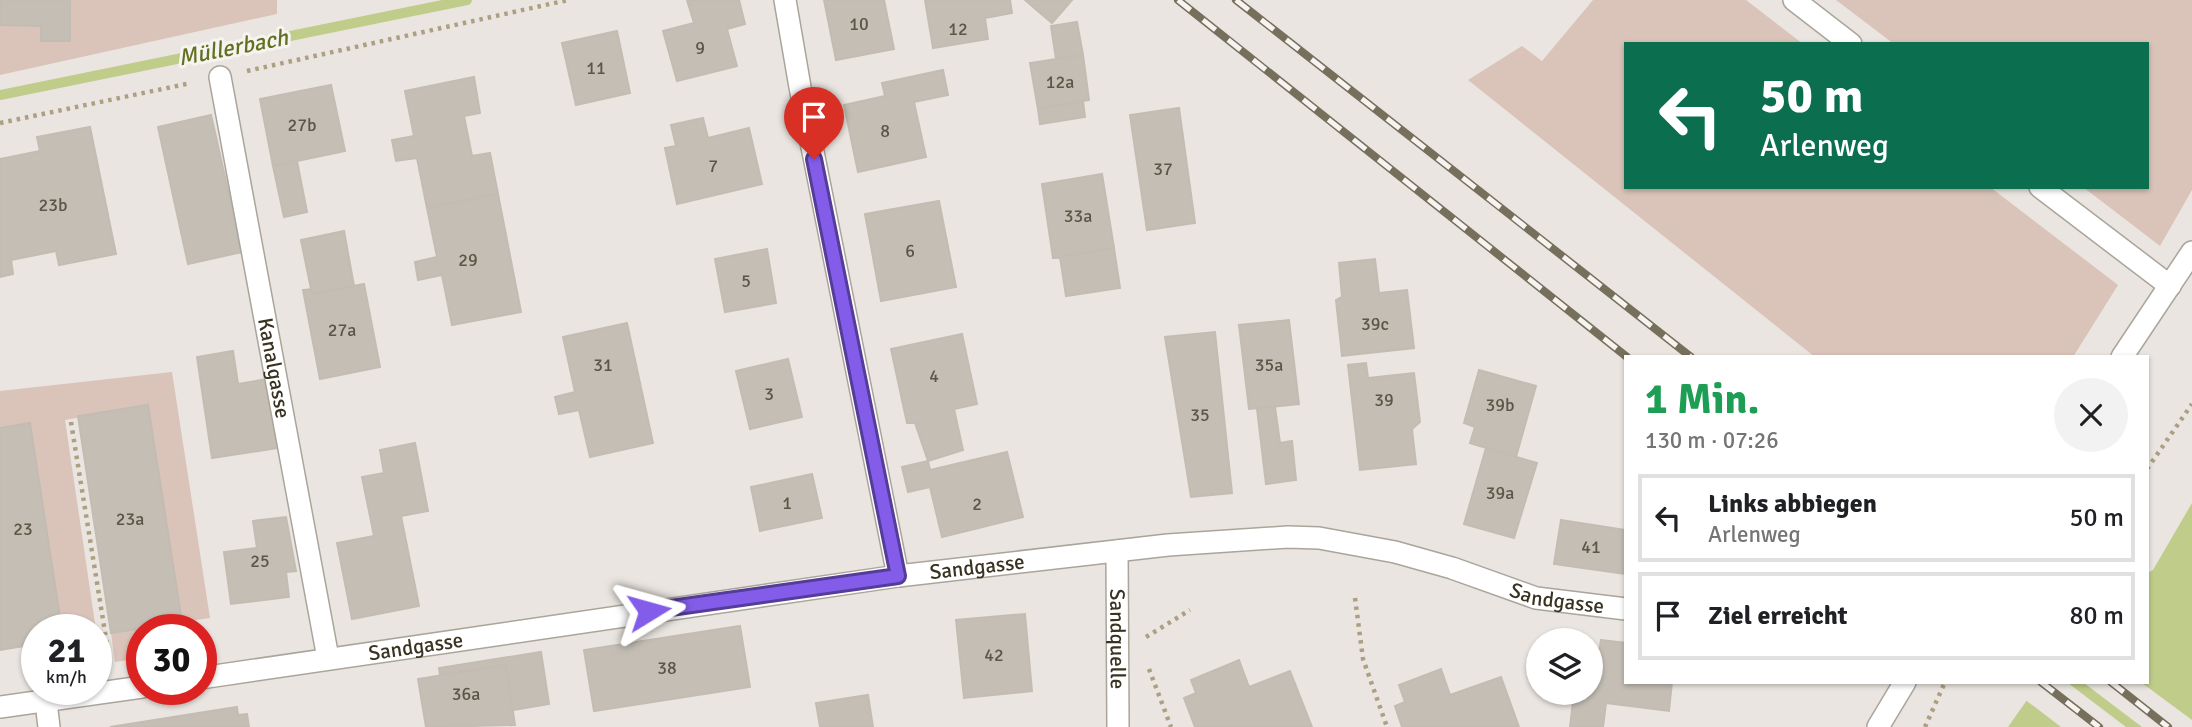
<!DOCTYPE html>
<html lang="de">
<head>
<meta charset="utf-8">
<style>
	body { margin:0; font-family:Signika,sans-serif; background:#f2f2f2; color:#202124; height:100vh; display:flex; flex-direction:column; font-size:26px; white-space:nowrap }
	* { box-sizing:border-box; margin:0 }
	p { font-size:23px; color:#757577 }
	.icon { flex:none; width:38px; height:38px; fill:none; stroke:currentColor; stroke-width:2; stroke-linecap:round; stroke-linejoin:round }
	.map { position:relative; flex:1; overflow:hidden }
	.side { position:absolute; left:1624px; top:355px; width:525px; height:329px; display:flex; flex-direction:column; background:#fff; border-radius:0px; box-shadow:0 2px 5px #0004 }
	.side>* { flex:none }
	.banner { position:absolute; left:1624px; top:42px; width:525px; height:147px; border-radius:0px; box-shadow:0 2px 5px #0004; background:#0b6e4f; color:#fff; overflow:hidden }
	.controls { position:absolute; left:1526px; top:628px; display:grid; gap:14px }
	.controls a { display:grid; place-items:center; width:77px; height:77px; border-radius:50%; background:#fff; box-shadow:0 2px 5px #0004; font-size:35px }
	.speed { position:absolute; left:21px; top:614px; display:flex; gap:14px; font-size:35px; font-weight:700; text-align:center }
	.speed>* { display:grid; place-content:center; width:91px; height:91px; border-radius:50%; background:#fff; box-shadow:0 2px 5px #0004; line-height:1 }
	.speed small { font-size:18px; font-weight:400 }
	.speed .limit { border:10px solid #d22; background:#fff; color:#111 }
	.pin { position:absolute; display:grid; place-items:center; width:60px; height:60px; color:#fff; margin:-72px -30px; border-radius:50% 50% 50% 0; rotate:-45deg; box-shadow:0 0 7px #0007 }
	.pin .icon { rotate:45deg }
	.me { position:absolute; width:77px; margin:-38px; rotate:82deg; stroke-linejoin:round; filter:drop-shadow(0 0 5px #0008) }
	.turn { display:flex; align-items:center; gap:24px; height:147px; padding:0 21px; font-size:32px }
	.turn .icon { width:91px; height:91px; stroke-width:2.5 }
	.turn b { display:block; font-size:49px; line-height:60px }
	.round { display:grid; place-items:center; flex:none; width:74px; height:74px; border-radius:37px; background:#f2f2f2 }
	.summary { display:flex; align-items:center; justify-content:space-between; height:119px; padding:0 21px }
	h1 { font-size:42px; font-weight:700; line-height:52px; color:#1e9e55 }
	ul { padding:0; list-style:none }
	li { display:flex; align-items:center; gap:21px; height:88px; margin:0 14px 10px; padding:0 7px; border:4px solid #e0e0e0; border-radius:0px }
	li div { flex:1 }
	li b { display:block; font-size:26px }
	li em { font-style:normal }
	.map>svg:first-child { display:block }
</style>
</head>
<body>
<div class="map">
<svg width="2192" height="727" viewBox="0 0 2192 727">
	<rect width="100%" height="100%" fill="#eae5e0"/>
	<path fill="#dac3b9" d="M 70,0 L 277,0 L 277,14 L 0,75 L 0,25 L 41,26 L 41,41 L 70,41 Z
		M 1593,0 L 1746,0 L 1803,44 L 1626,44 L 1626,187 L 1990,187 L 2118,285 L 2073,357 L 1815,357 L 1468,80 L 1522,46 L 1542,61 Z
		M 1836,0 L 2192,0 L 2192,190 L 2160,246 L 2083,187 L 2147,187 L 2147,44 L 1894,44 Z
		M 172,372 L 210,618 L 182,622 L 148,405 L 65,420 L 96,630 L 62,630 L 30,424 L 0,428 L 0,391 Z
		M 164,624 L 165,630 L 142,630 L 142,658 L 115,662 L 111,633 Z"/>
	<path fill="#c0cc8a" d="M 2192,503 L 2192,727 L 2008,727 L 2039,683 L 2147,682 L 2147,573 L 2153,570 Z"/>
	<path fill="#eae5e0" d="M 2035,682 L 2068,683 L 2126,727 L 2061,727 L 2023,698 Z
		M 2084,683 L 2142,683 L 2192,720 L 2192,727 L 2142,727 Z"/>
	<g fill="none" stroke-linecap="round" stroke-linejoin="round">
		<path stroke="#c0cc8a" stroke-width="10" d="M 0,95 L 467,0"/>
	</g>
	<path fill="#c4beb5" stroke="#c3bcb2" stroke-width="2" d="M 0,0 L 70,0 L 70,41 L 41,41 L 41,26 L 0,25 Z
		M 687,0 L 739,0 L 745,24 L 727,29 L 737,66 L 677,81 L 663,31 L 694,23 Z
		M 824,0 L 884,0 L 894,49 L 836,60 Z
		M 925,0 L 1010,0 L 1012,13 L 985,18 L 988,39 L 933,48 Z
		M 1025,0 L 1072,0 L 1052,23 Z
		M 1077,22 L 1083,55 L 1056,59 L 1051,26 Z
		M 617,31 L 630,93 L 576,105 L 562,43 Z
		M 1083,55 L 1089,100 L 1038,109 L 1030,63 Z
		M 943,70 L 948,95 L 914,102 L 926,157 L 858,172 L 844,105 L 885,96 L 882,83 Z
		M 474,77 L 480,113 L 464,116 L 472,156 L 490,153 L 498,194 L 427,208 L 417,158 L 396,161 L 392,140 L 414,136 L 405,91 Z
		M 331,85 L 345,151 L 273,166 L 260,99 Z
		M 1083,101 L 1085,117 L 1040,124 L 1038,109 Z
		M 1179,108 L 1195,223 L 1147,230 L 1130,115 Z
		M 211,115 L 242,252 L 188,264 L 158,127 Z
		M 703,118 L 708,138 L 749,128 L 762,184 L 677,204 L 665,148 L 676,146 L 671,125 Z
		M 90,127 L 116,254 L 59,265 L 56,251 L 11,260 L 13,274 L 0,277 L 0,159 L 40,151 L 37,137 Z
		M 297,161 L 307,212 L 284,217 L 273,166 Z
		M 1102,174 L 1114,248 L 1053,258 L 1042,184 Z
		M 498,194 L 521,312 L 452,325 L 442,275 L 418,280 L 415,262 L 437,257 L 427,208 Z
		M 939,201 L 956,287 L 881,301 L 865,214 Z
		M 344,231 L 354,286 L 312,294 L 301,240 Z
		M 1114,248 L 1120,288 L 1066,296 L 1060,257 Z
		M 767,249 L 776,303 L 725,312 L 715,259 Z
		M 1375,259 L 1379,293 L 1407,290 L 1414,348 L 1342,356 L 1336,300 L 1342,297 L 1339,263 Z
		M 364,284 L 380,367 L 320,379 L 303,290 L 311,289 L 312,294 Z
		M 1289,320 L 1299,404 L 1249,409 L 1239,325 Z
		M 627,323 L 653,443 L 590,457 L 579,410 L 559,414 L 555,397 L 575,392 L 563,337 Z
		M 1215,332 L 1232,493 L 1191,497 L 1165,337 Z
		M 962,334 L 977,404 L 954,409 L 963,450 L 928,461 L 915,423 L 907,423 L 891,349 Z
		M 233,351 L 238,384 L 268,379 L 278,448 L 212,458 L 197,357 Z
		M 788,359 L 802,417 L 750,429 L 736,371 Z
		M 1366,363 L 1368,378 L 1414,373 L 1420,422 L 1412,429 L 1416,464 L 1360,470 L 1348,365 Z
		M 1479,370 L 1536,386 L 1516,457 L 1470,443 L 1475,427 L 1464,423 Z
		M 148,405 L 182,622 L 111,633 L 78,416 Z
		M 1275,407 L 1280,443 L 1292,441 L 1296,480 L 1266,484 L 1257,409 Z
		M 30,423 L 62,630 L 37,630 L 37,644 L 0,650 L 0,428 Z
		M 415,443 L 428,511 L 401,516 L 419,606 L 352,619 L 337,543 L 374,536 L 362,477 L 384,473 L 380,450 Z
		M 1486,448 L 1537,463 L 1514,538 L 1464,524 Z
		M 1007,452 L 1023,517 L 942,537 L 930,487 L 908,492 L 902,467 L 928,461 L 930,470 Z
		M 812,474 L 822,518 L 760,531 L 751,487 Z
		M 286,517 L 296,571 L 286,572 L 289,597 L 231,604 L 224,552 L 257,548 L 253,521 Z
		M 1561,520 L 1626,530 L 1626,574 L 1554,564 Z
		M 1025,614 L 1032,691 L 964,698 L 956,620 Z
		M 740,626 L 750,687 L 594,711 L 584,650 Z
		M 1601,640 L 1626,643 L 1626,682 L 1672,682 L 1669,711 L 1606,703 L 1603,727 L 1570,727 L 1574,693 L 1591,693 L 1591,651 L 1599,652 Z
		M 541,652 L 549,704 L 513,710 L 506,665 L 440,675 L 439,668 Z
		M 1239,660 L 1249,687 L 1290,671 L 1312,727 L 1195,727 L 1184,698 L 1196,693 L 1191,680 Z
		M 506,665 L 515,725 L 426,727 L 418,679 Z
		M 1441,669 L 1450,695 L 1501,677 L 1519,727 L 1402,727 L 1395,706 L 1405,702 L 1399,685 Z
		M 868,695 L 873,727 L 820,727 L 816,703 Z
		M 237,707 L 238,715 L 247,714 L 249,727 L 110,727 Z"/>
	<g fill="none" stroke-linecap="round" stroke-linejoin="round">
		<defs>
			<g id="street">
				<path d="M 785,0 L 800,87 L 898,576"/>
				<path d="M 1794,0 L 1851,44"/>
				<path id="s1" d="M 220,77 L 328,658"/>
				<path d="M 2040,187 L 2170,286"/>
				<path d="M 2122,357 L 2192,252"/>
				<path id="s2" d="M 1117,551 L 1118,727"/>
				<path id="s3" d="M 201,678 L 898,576 L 1168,545 L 1288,537 L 1319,538 L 1395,552 L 1452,568 L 1536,598 L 1626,609"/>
				<path d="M 46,702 L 49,727"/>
				<path d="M 0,707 L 142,687"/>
				<path d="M 1878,727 L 1905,682"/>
			</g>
		</defs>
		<use href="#street" stroke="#aaa59b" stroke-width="24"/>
		<path stroke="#ac9f82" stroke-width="4.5" stroke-dasharray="3.5 5" stroke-linecap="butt" d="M 247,71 L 568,0
			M 0,123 L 191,83
			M 71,422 L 110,663
			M 2147,469 L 2192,404
			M 1355,598 L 1363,659 L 1387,727
			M 1146,637 L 1190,610
			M 1149,669 L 1171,727
			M 1925,727 L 1945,682"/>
		<use href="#street" stroke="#fff" stroke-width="21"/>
		<defs>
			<path id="rail" d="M 1178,0 L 1627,357
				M 1236,0 L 1691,357
				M 2041,682 L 2099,727
				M 2111,682 L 2168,727"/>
		</defs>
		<use href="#rail" stroke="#756f5c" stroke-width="8"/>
		<use href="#rail" stroke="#f7f3f0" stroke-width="5" stroke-dasharray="16" stroke-linecap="butt"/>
	</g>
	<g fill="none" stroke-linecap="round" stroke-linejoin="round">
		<defs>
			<path id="route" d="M 649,611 L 898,576 L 814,159"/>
		</defs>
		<use href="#route" stroke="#553c98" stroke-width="18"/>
		<use href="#route" stroke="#835dea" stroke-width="12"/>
	</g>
	<g text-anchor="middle" stroke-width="6" stroke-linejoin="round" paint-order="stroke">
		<g font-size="18" fill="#5c5646">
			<text x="859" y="30">10</text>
			<text x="958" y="35">12</text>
			<text x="700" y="54">9</text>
			<text x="596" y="74">11</text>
			<text x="1060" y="88">12a</text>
			<text x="302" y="131">27b</text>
			<text x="885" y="137">8</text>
			<text x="713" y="172">7</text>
			<text x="1163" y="175">37</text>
			<text x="53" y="211">23b</text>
			<text x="1078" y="222">33a</text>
			<text x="910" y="257">6</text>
			<text x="468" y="266">29</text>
			<text x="746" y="287">5</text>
			<text x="1375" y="330">39c</text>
			<text x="342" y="336">27a</text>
			<text x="603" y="371">31</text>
			<text x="1269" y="371">35a</text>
			<text x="934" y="382">4</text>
			<text x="769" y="400">3</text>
			<text x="1384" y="406">39</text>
			<text x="1500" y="411">39b</text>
			<text x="1200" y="421">35</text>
			<text x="1500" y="499">39a</text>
			<text x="787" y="509">1</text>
			<text x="977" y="510">2</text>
			<text x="130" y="525">23a</text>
			<text x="23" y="535">23</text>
			<text x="1591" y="553">41</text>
			<text x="260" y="567">25</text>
			<text x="994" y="661">42</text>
			<text x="667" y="674">38</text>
			<text x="466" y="700">36a</text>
		</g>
		<g font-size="21" fill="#393321" stroke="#f7f3f0">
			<text dy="7" stroke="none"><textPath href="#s1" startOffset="296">Kanalgasse</textPath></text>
			<text dy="7" stroke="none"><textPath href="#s3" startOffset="784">Sandgasse</textPath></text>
			<text dy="7" stroke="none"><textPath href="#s3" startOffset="1374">Sandgasse</textPath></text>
			<text dy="7" stroke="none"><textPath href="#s2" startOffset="88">Sandquelle</textPath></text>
			<text dy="7" stroke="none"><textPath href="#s3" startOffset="217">Sandgasse</textPath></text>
		</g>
		<g font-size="23" font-style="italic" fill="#61711f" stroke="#f7f3f0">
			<text transform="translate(233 47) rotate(-11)" y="8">Müllerbach</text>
		</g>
	</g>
</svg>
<div class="controls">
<a><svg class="icon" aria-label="layers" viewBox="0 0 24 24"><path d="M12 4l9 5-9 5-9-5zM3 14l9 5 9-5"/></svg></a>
</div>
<div class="speed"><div>21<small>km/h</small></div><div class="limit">30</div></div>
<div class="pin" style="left:814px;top:159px;background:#d93025"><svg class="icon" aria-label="arrive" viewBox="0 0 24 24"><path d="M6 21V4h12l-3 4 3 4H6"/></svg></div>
<svg class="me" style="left:649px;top:611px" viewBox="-20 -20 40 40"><path d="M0-17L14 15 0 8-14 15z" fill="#835dea" stroke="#fff" stroke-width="4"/></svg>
<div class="banner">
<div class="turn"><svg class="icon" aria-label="left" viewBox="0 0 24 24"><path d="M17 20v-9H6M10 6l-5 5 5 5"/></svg><div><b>50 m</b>Arlenweg</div></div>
</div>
<section class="side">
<div class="summary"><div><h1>1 Min.</h1><p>130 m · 07:26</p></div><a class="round"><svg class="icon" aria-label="close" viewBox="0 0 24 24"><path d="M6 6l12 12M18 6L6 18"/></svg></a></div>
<ul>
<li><svg class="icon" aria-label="left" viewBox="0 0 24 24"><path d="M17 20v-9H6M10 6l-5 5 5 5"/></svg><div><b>Links abbiegen</b><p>Arlenweg</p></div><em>50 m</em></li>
<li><svg class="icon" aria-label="arrive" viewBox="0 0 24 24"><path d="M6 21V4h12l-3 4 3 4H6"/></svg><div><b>Ziel erreicht</b></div><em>80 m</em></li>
</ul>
</section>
</div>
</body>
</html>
